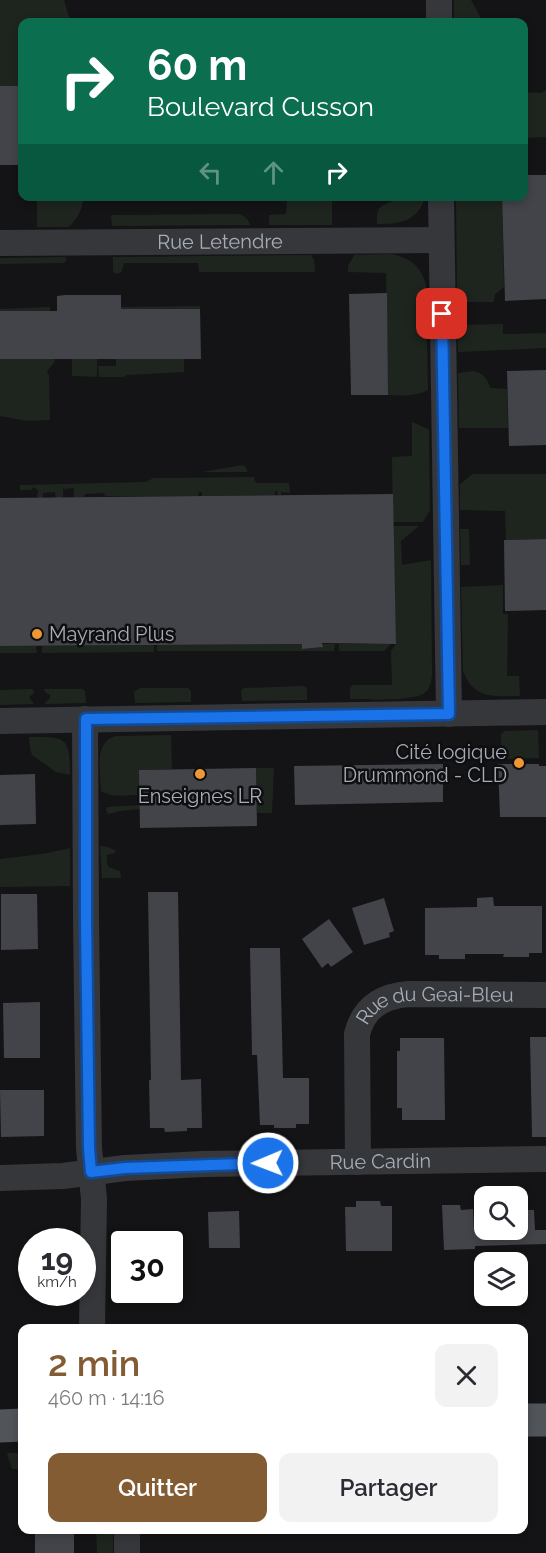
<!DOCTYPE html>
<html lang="fr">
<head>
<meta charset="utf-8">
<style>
	body { margin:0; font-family:Raleway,sans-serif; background:#f2f2f3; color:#2b2b33; height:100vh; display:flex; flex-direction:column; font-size:22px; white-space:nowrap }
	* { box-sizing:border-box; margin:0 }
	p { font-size:20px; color:#7c7c81 }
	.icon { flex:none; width:33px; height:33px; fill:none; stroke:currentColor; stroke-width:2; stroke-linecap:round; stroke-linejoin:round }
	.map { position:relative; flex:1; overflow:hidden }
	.panel { position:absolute; left:18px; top:1324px; width:510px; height:210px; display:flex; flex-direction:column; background:#fff; border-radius:12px; box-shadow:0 3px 9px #0003 }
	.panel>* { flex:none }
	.hud { position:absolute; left:18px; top:18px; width:510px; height:183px; border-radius:12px; box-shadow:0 3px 9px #0003; background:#0b6e4f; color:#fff; overflow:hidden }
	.controls { position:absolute; left:474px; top:1186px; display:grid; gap:12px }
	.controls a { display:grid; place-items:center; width:54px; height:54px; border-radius:12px; background:#fff; box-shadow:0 3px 9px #0003; font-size:30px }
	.speed { position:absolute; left:18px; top:1228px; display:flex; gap:12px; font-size:30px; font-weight:700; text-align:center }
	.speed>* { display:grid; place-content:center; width:78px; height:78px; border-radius:50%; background:#fff; box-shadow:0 3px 9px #0003; line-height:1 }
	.speed small { font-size:15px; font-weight:400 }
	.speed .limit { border:3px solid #111; border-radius:9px; background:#fff; color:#111 }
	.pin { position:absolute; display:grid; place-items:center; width:51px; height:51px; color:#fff; margin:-26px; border-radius:12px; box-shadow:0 3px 9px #0006 }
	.me { position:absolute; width:66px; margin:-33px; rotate:269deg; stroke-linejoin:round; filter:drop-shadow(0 0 4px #0008) }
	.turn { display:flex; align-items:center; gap:21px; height:126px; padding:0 30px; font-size:27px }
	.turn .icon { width:78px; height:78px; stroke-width:2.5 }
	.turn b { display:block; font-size:42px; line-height:51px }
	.lanes { display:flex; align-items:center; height:57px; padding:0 30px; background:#0003; justify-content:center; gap:30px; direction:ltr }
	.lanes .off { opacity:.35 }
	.round { display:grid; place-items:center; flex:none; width:63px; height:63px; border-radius:12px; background:#f2f2f3 }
	.overview { display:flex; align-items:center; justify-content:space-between; height:102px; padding:0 30px }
	h1 { font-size:36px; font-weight:600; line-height:45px; color:#835c33 }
	.button { display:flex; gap:12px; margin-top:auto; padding:12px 30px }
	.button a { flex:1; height:69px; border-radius:12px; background:#835c33; color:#fff; font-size:24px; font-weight:600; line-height:69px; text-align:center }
	.button a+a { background:#f2f2f3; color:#2b2b33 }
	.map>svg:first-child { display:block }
</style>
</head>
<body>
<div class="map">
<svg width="546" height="1553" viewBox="0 0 546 1553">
	<rect width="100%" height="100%" fill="#141416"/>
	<path fill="#1e251e" d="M 0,0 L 64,0 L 69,17 L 69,22 L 22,22 L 22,144 L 22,86 L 0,86 Z
		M 454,0 L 471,0 L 483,22 L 454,22 Z
		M 546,90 L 546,137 L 524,138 L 524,92 L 541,93 Z
		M 84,197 C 82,209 78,218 69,227 L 37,227 L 37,197 L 52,197 L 58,199 L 68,197 Z
		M 394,197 L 425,197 C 418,222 399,224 377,224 C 377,208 377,207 393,201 Z
		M 456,197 L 502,197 L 504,287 L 495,294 L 494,302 L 457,302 Z
		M 287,200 L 332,200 L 332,225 L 269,225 L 269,215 L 286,214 Z
		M 238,214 C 245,216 248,218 250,225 L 112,226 L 111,215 Z
		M 392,254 C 411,259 420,265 426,284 L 428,390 C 415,397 403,395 388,395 L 386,273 L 348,272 L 348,266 L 354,255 Z
		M 311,255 L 314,260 L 315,272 L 199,272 L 198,263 L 124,263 C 122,269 123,273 116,274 L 113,271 L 113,257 Z
		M 66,257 L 66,261 L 64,263 L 0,264 L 0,258 Z
		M 200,306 L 200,309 L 121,309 L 121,307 Z
		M 50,307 L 50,311 L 0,311 L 0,309 Z
		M 503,324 L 503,334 L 546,333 L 546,348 L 458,352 L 457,325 Z
		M 0,359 L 55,359 L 54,363 L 47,371 L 49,375 L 50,420 L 27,421 L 0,416 Z
		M 72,359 L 97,359 L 97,377 L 72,376 Z
		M 116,359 L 184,359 L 184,372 L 127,375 L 123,377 L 99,377 L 98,366 L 116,366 Z
		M 474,371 C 484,374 487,378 490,388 L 507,389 L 508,428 L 459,428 L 458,373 Z
		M 412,422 L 417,424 L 429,430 L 430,510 L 423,522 L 393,522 L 392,457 L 412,456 Z
		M 243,465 L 247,469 L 247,472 L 202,472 Z
		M 473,474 L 546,474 L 546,539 L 506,540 L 505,511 L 460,510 L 460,484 Z
		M 254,477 L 255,481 L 257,483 L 289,483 L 290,493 L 281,492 L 281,495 L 278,495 L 277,491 L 275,491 L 275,495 L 202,496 L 202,492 L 199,492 L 198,496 L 105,496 L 104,493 L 85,494 L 84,497 L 74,497 L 74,488 L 63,489 L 63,505 L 56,505 L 55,492 L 43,493 L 43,504 L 37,498 L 38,490 L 33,487 L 31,490 L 20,490 L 20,485 L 145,482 L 154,478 Z
		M 393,526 L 419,526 L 401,541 L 402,565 L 431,560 L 432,674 C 431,681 431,687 426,692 C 416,702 366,699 350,699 L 350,688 L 353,685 L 392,685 L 391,651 L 396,644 Z
		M 460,529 L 469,529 L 470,565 L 461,565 Z
		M 503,585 L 503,614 L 508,614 L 507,676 L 519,676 L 520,696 C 494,696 474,700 463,671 L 461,587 Z
		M 302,644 L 302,649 L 322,647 L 322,644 L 335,644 L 334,651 L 157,651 L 157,645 Z
		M 339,644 L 391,644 L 384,651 L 339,651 Z
		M 154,645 L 154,652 L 42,653 L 42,646 Z
		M 0,646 L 36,646 L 37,653 L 0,653 Z
		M 303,686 L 306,687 L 307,691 L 307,700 L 242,701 L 241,690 L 244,688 Z
		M 140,688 L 188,688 L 191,691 L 191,702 L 135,703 L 134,692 Z
		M 33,689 L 34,693 L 29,697 L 34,704 L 0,705 L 0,690 Z
		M 44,689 L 82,689 L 85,691 L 86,703 L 44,704 L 50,698 L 50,695 L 45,692 Z
		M 538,730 L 539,758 L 505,759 L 504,755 L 501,755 L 501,734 L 505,731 Z
		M 171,735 L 172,769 L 140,770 L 140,795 C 127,795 112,798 101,791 C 101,774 93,741 116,736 Z
		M 29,737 C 66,737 70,736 70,775 L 56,772 L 32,755 L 30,748 Z
		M 256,768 L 274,768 L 272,813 L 257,813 Z
		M 140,805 L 140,809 L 120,811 L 108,814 L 106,810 L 107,807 Z
		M 100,846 L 108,847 L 116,851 L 115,853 L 107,855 L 107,864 L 109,867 L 120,871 L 121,878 L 102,878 Z
		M 70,848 L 70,886 L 0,887 L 0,859 L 48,853 Z
		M 7,1453 L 22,1453 L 22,1469 L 12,1469 Z
		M 96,1530 L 113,1530 L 113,1553 L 97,1553 Z"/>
	<path fill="#434449" d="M 0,86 L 22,86 L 22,165 L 0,165 Z
		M 524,175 L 546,175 L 546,299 L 505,301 L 502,196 L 524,196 Z
		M 387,293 L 388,395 L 351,395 L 349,294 Z
		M 65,295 L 121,295 L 121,309 L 200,309 L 201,359 L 0,359 L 0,311 L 57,311 L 57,296 Z
		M 546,370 L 546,445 L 509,446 L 507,371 Z
		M 393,494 L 396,644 L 322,643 L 323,647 L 302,649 L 302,644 L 0,646 L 0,498 Z
		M 546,539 L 546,610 L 505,611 L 504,540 Z
		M 443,764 L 443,802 L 295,805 L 294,766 Z
		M 498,764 L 539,764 L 539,766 L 546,766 L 546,817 L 500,817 Z
		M 256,768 L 257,826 L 140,828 L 139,770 Z
		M 35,774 L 36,824 L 0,825 L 0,775 Z
		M 148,892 L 178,892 L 181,1080 L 201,1079 L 202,1128 L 187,1128 L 187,1131 L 165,1132 L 164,1128 L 150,1128 L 149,1080 L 151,1080 Z
		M 1,894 L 37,894 L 38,949 L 1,950 Z
		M 493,897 L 494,906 L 542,906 L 542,953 L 529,953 L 529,957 L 503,957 L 504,954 L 465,954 L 465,959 L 439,959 L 439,955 L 425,955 L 425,908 L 477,907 L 477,898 Z
		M 384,898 L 394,931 L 389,933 L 390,937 L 364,945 L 352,908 Z
		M 329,919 L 353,952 L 331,967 L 328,963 L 322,968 L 302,939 Z
		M 250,948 L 280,948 L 283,1078 L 309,1078 L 309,1124 L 296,1124 L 296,1128 L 274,1128 L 274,1125 L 260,1125 L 257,1055 L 252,1055 Z
		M 40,1002 L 40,1058 L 4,1058 L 3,1003 Z
		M 530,1037 L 546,1037 L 546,1137 L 532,1137 Z
		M 400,1038 L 444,1038 L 445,1120 L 402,1120 L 402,1108 L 397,1108 L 397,1051 L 400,1051 Z
		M 0,1090 L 44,1090 L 44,1136 L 1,1137 Z
		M 356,1201 L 380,1201 L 381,1206 L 392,1206 L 392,1251 L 346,1251 L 345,1207 L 356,1207 Z
		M 442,1205 L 460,1205 L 461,1210 L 473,1209 L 474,1230 L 518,1230 L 518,1210 L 534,1210 L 535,1230 L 546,1230 L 546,1244 L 475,1246 L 475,1249 L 444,1250 Z
		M 239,1211 L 240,1248 L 209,1248 L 208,1212 Z
		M 35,1530 L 74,1530 L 74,1553 L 35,1553 Z"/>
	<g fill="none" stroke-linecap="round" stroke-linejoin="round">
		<g stroke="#35373b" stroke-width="26">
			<path d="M 439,0 L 439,22"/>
			<path d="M 441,196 L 449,714"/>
			<path id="s1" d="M 0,243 L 441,240"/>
			<path d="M 85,719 L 86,921 L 89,1148 L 94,1199 L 92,1329"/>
			<path d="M 0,721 L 546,712"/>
			<path id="s2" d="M 358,1162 L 357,1034 C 364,1007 382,996 409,994 L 546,995"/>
			<path id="s3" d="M 0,1178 L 63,1176 L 125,1168 L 203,1164 L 546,1159"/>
			<path d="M 127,1530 L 127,1553"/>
		</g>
		<path stroke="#515459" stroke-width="33" d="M 524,1420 L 546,1420
			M 0,1426 L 22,1425"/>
	</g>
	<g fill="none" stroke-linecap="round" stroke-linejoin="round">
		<defs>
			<path id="route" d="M 268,1163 L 125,1168 L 91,1172 L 89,1148 L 86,921 L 86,719 L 449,714 L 442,314"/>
		</defs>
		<use href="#route" stroke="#114b97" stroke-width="15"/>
		<use href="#route" stroke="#1a73e8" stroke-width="10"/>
	</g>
	<g fill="#ef9733" stroke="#0f0f11" stroke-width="2">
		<circle cx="37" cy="634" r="6"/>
		<circle cx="519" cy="763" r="6"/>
		<circle cx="200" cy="774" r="6"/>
	</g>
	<g text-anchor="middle" stroke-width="5" stroke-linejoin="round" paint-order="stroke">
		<g font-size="20" fill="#a6adb6" stroke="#0f0f11">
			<text dy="7" stroke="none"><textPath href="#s1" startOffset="220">Rue Letendre</textPath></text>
			<text dy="7" stroke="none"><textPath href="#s2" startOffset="222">Rue du Geai-Bleu</textPath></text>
			<text dy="7" stroke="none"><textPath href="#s3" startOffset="381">Rue Cardin</textPath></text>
		</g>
		<g font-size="20" fill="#a6adb6" stroke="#0f0f11" text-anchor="start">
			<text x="49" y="641">Mayrand Plus</text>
			<text x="507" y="759" text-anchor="end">Cité logique<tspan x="507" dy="23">Drummond - CLD</tspan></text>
			<text x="200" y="803" text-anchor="middle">Enseignes LR</text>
		</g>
	</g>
</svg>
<div class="controls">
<a><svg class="icon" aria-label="search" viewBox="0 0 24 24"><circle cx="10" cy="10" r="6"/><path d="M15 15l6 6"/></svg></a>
<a><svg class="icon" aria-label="layers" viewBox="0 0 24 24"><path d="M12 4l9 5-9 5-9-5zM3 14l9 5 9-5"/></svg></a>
</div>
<div class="speed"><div>19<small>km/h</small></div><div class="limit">30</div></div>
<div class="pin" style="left:442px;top:314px;background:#d93025"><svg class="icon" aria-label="arrive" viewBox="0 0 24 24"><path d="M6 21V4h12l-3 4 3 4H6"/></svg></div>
<svg class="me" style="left:268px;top:1163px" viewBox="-20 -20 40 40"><circle r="17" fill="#1a73e8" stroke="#fff" stroke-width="3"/><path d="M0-11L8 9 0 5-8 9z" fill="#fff"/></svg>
<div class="hud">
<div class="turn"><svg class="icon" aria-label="right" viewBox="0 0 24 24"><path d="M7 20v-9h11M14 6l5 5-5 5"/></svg><div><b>60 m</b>Boulevard Cusson</div></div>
<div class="lanes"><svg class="icon off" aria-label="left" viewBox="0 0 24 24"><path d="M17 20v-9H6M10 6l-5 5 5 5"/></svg><svg class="icon off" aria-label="ahead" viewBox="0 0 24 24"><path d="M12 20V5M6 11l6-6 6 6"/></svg><svg class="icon" aria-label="right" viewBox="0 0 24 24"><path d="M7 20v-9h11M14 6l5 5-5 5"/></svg></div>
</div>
<section class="panel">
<div class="overview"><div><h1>2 min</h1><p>460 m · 14:16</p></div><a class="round"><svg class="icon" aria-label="close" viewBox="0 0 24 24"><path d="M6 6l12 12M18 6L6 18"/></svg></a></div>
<div class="button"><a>Quitter</a><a>Partager</a></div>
</section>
</div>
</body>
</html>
